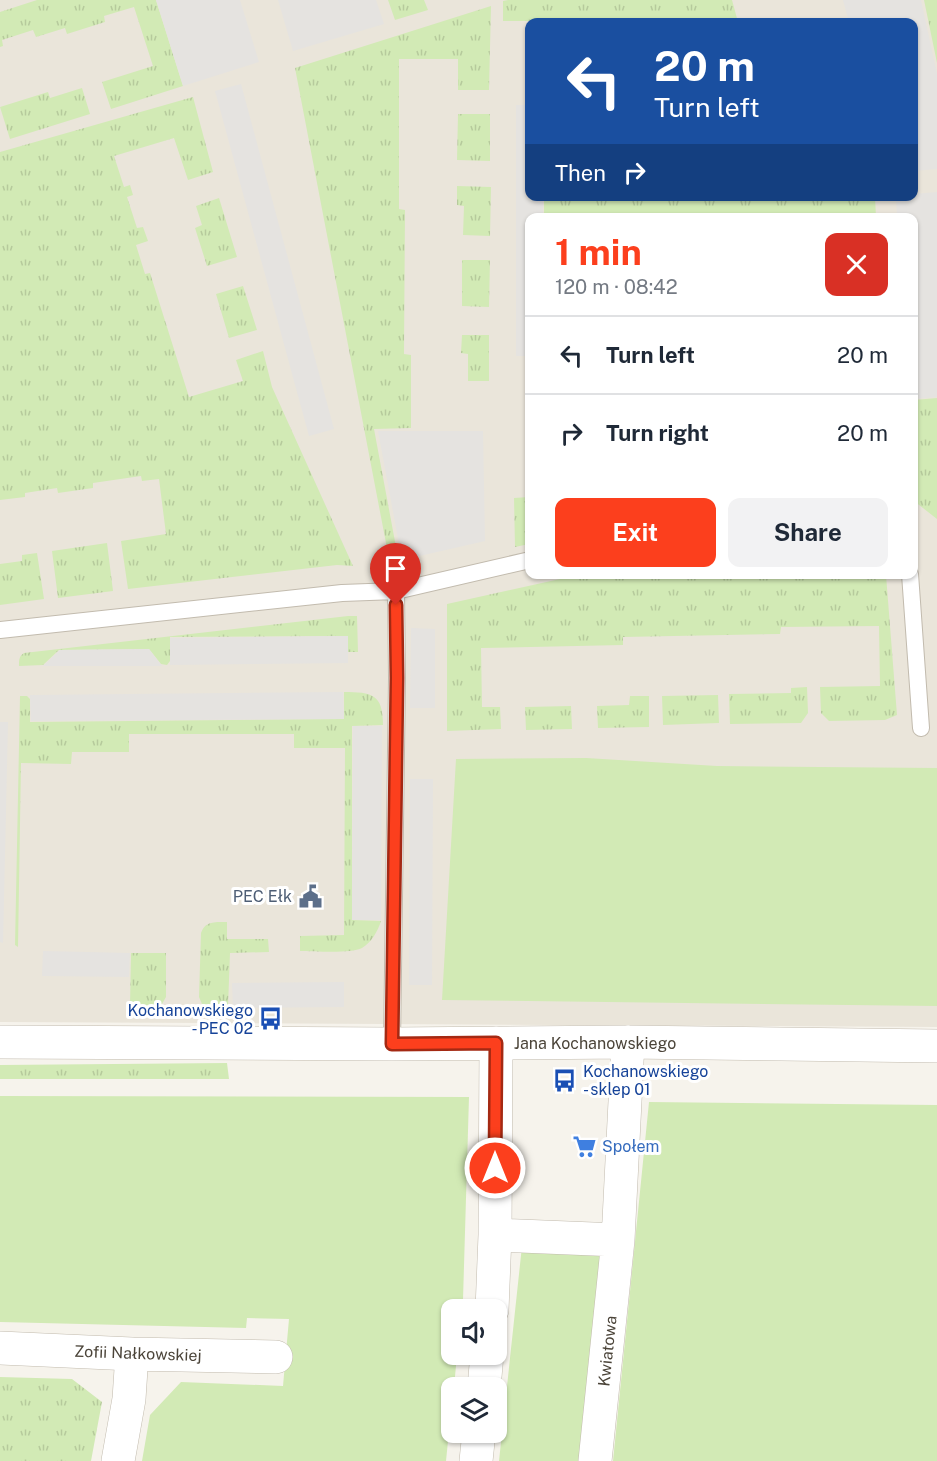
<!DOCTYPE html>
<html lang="en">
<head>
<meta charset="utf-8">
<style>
	body { margin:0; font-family:"Public Sans",sans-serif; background:#f2f2f3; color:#1f2937; height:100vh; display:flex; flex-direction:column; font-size:22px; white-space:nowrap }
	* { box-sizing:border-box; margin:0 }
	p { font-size:20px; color:#747a83 }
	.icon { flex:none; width:33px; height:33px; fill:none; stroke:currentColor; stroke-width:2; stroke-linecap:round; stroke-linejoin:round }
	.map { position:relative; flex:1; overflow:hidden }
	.details { position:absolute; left:525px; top:213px; width:393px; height:366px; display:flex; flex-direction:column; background:#fff; border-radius:12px; box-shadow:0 2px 4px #0004 }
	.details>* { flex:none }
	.hud { position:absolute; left:525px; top:18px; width:393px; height:183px; border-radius:12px; box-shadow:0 2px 4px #0004; background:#1a4fa0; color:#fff; overflow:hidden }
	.controls { position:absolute; left:441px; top:1299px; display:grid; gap:12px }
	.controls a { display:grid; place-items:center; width:66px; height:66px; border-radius:12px; background:#fff; box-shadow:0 2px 4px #0004; font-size:30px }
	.pin { position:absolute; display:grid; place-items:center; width:51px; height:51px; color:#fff; margin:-62px -26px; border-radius:50% 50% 50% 0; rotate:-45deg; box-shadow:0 0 6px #0007 }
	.pin .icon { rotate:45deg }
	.me { position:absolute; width:66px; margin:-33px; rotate:0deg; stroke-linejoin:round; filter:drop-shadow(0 0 4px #0008) }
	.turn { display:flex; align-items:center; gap:21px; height:126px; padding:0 30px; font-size:27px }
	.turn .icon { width:78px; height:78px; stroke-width:2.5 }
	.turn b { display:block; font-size:42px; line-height:51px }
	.then { display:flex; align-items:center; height:57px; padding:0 30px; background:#0003; gap:12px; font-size:22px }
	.round { display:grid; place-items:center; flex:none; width:63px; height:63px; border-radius:12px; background:#f2f2f3 }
	.overview { display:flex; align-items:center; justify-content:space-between; height:102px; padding:0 30px }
	h1 { font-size:36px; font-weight:700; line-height:45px; color:#fc3f1d }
	.cta { display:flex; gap:12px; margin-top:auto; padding:12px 30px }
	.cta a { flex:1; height:69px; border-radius:12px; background:#fc3f1d; color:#fff; font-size:24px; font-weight:700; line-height:69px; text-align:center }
	.cta a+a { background:#f2f2f3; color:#1f2937 }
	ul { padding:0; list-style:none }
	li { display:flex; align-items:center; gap:18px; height:78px; padding:0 30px; border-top:2px solid #e0e1e3 }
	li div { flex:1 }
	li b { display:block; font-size:22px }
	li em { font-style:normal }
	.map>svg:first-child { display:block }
</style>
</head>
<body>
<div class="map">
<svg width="937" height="1461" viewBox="0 0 937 1461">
	<defs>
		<pattern id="grass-tufts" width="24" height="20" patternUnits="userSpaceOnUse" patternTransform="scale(1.5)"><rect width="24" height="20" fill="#d2eab5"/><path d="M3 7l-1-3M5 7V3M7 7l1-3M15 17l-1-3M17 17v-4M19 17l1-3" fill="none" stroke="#b6ca9c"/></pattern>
	</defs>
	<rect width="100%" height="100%" fill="#f6f3ec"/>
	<path fill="#eae5da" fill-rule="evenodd" d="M 0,0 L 937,0 L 937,1027 L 0,1022 ZM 530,22 L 914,22 L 914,196 L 530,196 ZM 530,218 L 914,218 L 914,574 L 530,574 Z"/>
	<path fill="url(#grass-tufts)" d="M 37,0 L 156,0 L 183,86 L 111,109 L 102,82 L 153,66 L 134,7 L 104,16 L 105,22 L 67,34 L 65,28 L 36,37 L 33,30 L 2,40 L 3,46 L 0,47 L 0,12 Z
		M 388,0 L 424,0 L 428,10 L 395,20 Z
		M 508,0 L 732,0 L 738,22 L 535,22 L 535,21 L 503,21 L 503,1 Z
		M 924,0 L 937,0 L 937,63 Z
		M 491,6 L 489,90 L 458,90 L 458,59 L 399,59 L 399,209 L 405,210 L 404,354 L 411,355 L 411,428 L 374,429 L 399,563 L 390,564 L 295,68 Z
		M 82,88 L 90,114 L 10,139 L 0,107 L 48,92 L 50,98 Z
		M 193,97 L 213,172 L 188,180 L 174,138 L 114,156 L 124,187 L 130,185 L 133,195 L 127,197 L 137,228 L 143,227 L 148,241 L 136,245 L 145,274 L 150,273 L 189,397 L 243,381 L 236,360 L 263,351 L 272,387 L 353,566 L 337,565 L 128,589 L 121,541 L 166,534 L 159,479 L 142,481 L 141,476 L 93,483 L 93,488 L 58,493 L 57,488 L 25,493 L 25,497 L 0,500 L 0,152 Z
		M 458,114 L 490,114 L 490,161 L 457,160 Z
		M 457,186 L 491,187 L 490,236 L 463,235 L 464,206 L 457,205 Z
		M 780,197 L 781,198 L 785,196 L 875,197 L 876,217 L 544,217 L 544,197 Z
		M 219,198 L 237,257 L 207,266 L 195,228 L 202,225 L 196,206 Z
		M 462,260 L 490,260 L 489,307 L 462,306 Z
		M 243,286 L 257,330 L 229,338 L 216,294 Z
		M 462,335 L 489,335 L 489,381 L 468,381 L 468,354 L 461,353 Z
		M 937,398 L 937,519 L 914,501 L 914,400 Z
		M 529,497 L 529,544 L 515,547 L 514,498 Z
		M 107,543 L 113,591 L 58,598 L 52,551 Z
		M 37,553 L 44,599 L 0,605 L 0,564 L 22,561 L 22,555 Z
		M 578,575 L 886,575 L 897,715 L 885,720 L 829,721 L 821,713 L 820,687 L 880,686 L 879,626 L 781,627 L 780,634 L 623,637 L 623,645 L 481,648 L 482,707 L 500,707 L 501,729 L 447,731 L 447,604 Z
		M 348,616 L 357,616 L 358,652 L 348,652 L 348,636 L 170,637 L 170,661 L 167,665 L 161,664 L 149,649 L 59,650 L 43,665 L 19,666 C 19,660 19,656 24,653 Z
		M 807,687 L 808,713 L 801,723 L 730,724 L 729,694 L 791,693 L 791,688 Z
		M 344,692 C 372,692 383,694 383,725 L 352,726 L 352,920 L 381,921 C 378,931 371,943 362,948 C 351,954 314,951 300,951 L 300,936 L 344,935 L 345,748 L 294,748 L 294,734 L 129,734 L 129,752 L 72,752 L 71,764 L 21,763 L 18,947 L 15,945 L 20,696 L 27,696 L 30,699 L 30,722 L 344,719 Z
		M 718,695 L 719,723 L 663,725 L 662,696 Z
		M 630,696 L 649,696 L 649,727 L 598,728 L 597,706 L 629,705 Z
		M 571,706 L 572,729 L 526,730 L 525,707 Z
		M 217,922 L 227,922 L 227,939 L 268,939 L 269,952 L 230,953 L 228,1007 L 205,1007 L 202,1004 L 199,997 L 201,933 C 204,925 208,923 217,922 Z
		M 131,953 L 166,953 L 166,997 L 162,1004 L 156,1006 L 130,1006 Z
		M 227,1063 L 229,1079 L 0,1079 L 0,1065 Z
		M 0,1377 L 72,1379 L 102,1402 L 91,1461 L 0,1461 Z"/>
	<path fill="#d2eab5" d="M 586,758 L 717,766 L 937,768 L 937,1006 L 442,1000 L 456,759 Z
		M 0,1096 L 469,1097 L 463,1300 L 462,1309 L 452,1310 L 452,1354 L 457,1355 L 454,1387 L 452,1388 L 451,1411 L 446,1461 L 142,1461 L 150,1415 L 181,1382 L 283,1386 L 289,1319 L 247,1318 L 246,1328 L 0,1322 Z
		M 649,1102 L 937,1105 L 937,1461 L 613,1461 Z
		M 522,1246 L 596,1251 L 602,1259 L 581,1461 L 499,1461 Z"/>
	<path fill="#e5e3e0" d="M 156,0 L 240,0 L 259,62 L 183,86 Z
		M 278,0 L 376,0 L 384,24 L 293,51 Z
		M 843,0 L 921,0 L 937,74 L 937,169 L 914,171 L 914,22 L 849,22 Z
		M 241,84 L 334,429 L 309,436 L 215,91 Z
		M 516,105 L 529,105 L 530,196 L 543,197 L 543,217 L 530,218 L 529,356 L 516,356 Z
		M 937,192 L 937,397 L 914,399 L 914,218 L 897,217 L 896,197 L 914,196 L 914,194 Z
		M 378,431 L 483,431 L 485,541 L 402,560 Z
		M 411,628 L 435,629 L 435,708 L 410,708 Z
		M 348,636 L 348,663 L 170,665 L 170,638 Z
		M 149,649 L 162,666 L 43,666 L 60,650 Z
		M 343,692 L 344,719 L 31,721 L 30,695 Z
		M 0,722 L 8,722 L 3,943 L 0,942 Z
		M 353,726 L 382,726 L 381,920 L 352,920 Z
		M 410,779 L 433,779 L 432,985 L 409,985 Z
		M 43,951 L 130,953 L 129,977 L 42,976 Z
		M 344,982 L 344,1007 L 233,1008 L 232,983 Z"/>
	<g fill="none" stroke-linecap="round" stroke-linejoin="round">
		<defs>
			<path id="lane" d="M 910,574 L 921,728
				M 0,630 L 342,593 L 396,591 L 530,560
				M 392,1044 L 397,678 L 396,591"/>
			<path id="street" d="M 0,1042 L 392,1044 L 628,1042 L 937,1046
				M 495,1235 L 618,1240
				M 492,1310 L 495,1235 L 496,1043
				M 0,1348 L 132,1354 L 276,1357
				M 484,1388 L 487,1354
				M 118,1461 L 129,1399 L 132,1354
				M 476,1461 L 479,1432
				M 595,1461 L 618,1240 L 628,1042"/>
		</defs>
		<use href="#lane" stroke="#c2bbae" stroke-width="18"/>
		<use href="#street" stroke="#c2bbae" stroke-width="34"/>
		<use href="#lane" stroke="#fff" stroke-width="16"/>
		<use href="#street" stroke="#fff" stroke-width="33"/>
	</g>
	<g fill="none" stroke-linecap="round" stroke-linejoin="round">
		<defs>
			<path id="route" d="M 396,605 L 397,678 L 392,1044 L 496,1043 L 495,1168"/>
		</defs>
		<use href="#route" stroke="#a42913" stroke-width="15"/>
		<use href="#route" stroke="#fc3f1d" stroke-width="10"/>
	</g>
	<defs>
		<symbol id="civic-bare" viewBox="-9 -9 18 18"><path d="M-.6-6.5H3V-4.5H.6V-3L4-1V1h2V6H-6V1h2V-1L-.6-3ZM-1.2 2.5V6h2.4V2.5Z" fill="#5c6f8a" stroke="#fff" stroke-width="2.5" paint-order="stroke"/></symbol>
		<symbol id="bus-bare" viewBox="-9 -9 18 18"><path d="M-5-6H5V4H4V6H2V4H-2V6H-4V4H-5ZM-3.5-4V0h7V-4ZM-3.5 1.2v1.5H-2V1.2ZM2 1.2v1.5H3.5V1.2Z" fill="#1a4fb4" stroke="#fff" stroke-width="2.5" paint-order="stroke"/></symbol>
		<symbol id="supermarket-bare" viewBox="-9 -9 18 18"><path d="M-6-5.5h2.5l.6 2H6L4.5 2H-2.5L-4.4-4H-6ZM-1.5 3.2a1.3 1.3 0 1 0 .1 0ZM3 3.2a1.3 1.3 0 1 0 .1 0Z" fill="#3f7fe0" stroke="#fff" stroke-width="2.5" paint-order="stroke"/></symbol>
	</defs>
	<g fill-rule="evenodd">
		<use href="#civic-bare" x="294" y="880" width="33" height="33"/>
		<use href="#bus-bare" x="254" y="1002" width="33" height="33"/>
		<use href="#bus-bare" x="548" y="1064" width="33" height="33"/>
		<use href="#supermarket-bare" x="568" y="1130" width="33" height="33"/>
	</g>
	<g text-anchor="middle" stroke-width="6" stroke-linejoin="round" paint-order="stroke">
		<g font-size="16" fill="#4e5e75" stroke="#fff" text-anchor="end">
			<text x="292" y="902">PEC Ełk</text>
		</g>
		<g font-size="16" fill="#164399" stroke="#fff" text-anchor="end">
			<text x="253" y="1016">Kochanowskiego<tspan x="253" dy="18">- PEC 02</tspan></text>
			<text x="583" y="1077" text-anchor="start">Kochanowskiego<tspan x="583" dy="18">- sklep 01</tspan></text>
		</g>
		<g font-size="16" fill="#4b4439" stroke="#fff">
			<text x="595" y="1049">Jana Kochanowskiego</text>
			<text transform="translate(607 1351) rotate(-84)" y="6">Kwiatowa</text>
			<text transform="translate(138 1353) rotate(2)" y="6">Zofii Nałkowskiej</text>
		</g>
		<g font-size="16" fill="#366cbe" stroke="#fff" text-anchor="start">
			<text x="602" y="1152">Społem</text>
		</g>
	</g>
</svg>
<div class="controls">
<a><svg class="icon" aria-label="sound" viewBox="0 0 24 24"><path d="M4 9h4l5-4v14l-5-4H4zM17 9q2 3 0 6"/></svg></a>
<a><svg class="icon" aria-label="layers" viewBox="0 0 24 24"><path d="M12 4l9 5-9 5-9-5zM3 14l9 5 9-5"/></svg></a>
</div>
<div class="pin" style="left:396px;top:605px;background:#d93025"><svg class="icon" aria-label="arrive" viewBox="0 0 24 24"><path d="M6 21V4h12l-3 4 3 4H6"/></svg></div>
<svg class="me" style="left:495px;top:1168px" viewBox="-20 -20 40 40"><circle r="17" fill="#fc3f1d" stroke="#fff" stroke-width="3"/><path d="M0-11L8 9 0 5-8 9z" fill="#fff"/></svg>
<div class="hud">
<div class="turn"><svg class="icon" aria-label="left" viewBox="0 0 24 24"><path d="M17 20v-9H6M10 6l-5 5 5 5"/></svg><div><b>20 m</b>Turn left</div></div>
<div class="then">Then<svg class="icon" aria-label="right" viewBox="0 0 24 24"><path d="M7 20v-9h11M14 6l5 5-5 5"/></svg></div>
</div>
<section class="details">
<div class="overview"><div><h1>1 min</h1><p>120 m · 08:42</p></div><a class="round" style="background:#d93025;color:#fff"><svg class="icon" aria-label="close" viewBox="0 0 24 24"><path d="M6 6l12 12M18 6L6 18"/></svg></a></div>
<ul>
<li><svg class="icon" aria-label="left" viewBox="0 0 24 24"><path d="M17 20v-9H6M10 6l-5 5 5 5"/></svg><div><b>Turn left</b></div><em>20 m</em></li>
<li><svg class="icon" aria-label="right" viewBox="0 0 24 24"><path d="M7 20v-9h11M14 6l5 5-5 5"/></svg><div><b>Turn right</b></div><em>20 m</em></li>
</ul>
<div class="cta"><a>Exit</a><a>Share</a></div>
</section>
</div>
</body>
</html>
